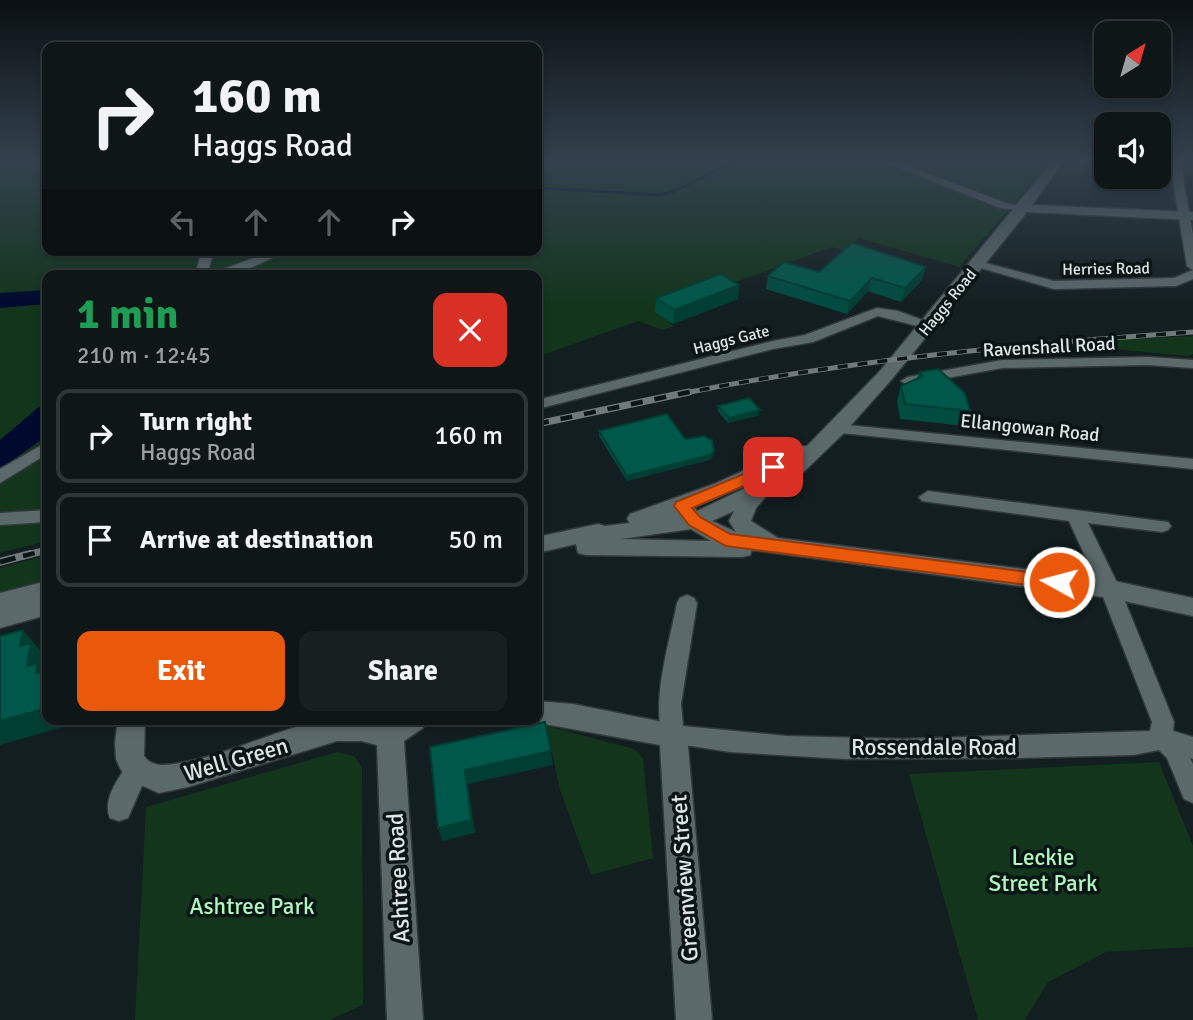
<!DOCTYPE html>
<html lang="en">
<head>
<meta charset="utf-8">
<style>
	body { margin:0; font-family:Signika,sans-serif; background:#171f21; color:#f1f3f6; height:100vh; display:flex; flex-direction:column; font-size:26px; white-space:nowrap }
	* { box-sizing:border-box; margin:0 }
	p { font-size:23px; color:#9b9fa2 }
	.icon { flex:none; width:38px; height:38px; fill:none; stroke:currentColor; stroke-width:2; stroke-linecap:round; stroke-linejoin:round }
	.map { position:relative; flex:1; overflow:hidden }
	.drawer { position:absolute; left:42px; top:270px; width:500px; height:455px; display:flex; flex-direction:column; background:#0e1618; border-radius:14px; box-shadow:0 4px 10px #0003,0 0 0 2px #2e3537 }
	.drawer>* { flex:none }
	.top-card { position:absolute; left:42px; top:42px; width:500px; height:214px; border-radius:14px; box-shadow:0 4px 10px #0003,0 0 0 2px #2e3537; background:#0e1618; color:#f1f3f6; overflow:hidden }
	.needle { width:46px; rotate:37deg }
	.fabs { position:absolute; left:1094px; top:21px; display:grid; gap:14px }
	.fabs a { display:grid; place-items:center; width:77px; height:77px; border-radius:14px; background:#0e1618; box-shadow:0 4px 10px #0003,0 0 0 2px #2e3537; font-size:35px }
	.pin { position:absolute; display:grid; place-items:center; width:60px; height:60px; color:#fff; margin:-30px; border-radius:14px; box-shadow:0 4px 10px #0006 }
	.me { position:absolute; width:77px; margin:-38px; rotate:277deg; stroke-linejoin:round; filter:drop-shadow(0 0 5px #0008) }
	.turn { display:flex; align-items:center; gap:24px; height:147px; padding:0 35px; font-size:32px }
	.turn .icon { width:91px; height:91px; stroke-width:2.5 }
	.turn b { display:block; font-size:49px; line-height:60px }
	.lanes { display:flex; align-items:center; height:66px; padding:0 35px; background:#0003; justify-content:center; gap:35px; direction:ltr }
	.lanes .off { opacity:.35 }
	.round { display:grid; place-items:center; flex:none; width:74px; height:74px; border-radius:14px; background:#171f21 }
	.summary { display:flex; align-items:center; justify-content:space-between; height:119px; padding:0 35px }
	h1 { font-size:42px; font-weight:800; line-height:52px; color:#1e9e55 }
	.button { display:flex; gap:14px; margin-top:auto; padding:14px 35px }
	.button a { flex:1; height:80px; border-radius:14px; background:#ea580c; color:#fff; font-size:28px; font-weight:800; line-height:80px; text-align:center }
	.button a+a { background:#171f21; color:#f1f3f6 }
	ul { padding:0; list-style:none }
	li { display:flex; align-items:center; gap:21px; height:94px; margin:0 14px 10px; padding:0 21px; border:4px solid #2e3537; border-radius:14px }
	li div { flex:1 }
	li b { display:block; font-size:26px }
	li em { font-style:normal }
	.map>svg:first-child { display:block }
</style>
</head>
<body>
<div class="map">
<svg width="1193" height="1020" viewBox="0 0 1193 1020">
	<rect width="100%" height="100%" fill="#131e20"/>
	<path fill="#12351c" d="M 0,162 L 47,162 L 47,250 L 537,250 L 537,162 L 1046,162 L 1040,173 L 959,267 L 859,238 L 845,251 L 832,247 L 656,311 L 674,326 L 662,330 L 638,321 L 537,357 L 537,275 L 47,275 L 47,541 L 0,553 Z
		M 1193,336 L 1193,354 L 1188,356 L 1069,345 L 1086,341 Z
		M 47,555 L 47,582 L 0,593 L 0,568 Z
		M 547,726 L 634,749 L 643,758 L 653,858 L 591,875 L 559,787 Z
		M 337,752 L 354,756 L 362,767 L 363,1005 L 329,1020 L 135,1020 L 146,807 Z
		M 1159,762 L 1193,846 L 1193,947 L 1106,952 L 1048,982 L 1025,1020 L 978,1020 L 909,774 Z"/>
	<path fill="#000a2e" d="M 47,290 L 47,304 L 0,308 L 0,293 Z
		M 47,400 L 47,436 L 0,469 L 0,440 Z"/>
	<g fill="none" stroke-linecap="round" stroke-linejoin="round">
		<path stroke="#000a2e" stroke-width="2.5" d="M 537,188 L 659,195 L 675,191 L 733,162"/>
		<defs>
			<path id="street" d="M 884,162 L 897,162 L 1006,203 L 1028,208 L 1023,211 L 1000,208 Z
				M 1170,162 L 1180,162 L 1193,234 L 1193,270 L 1187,266 Z
				M 202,250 L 214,250 L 207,275 L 195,275 Z
				M 275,250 L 290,250 L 241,272 L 207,275 Z
				M 978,261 L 1054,281 L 1174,278 L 1193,270 L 1193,279 L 1176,286 L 1054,289 L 974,266 L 972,264 Z
				M 877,308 L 898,311 L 936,325 L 929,329 L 878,316 L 813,342 L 773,349 L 537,409 L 537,400 L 773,341 L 805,335 Z
				M 1148,357 L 1193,360 L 1193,368 L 1148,365 L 1002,368 L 908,385 L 901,381 L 908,377 L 1002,360 Z
				M 837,424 L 1193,459 L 1193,469 L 831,432 L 829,429 Z
				M 47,442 L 47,454 L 0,483 L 0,469 Z
				M 928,491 L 1168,522 L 1171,526 L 1168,530 L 1162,532 L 1088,523 L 1120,589 L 1174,722 L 1173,731 L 1193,737 L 1193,759 L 1190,758 L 1193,764 L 1193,803 L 1184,799 L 1167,758 L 1159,750 L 1133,755 L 1018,758 L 845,759 L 730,752 L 665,742 C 649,707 670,641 677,603 L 680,598 L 687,595 L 694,598 L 697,603 L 681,704 L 683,726 L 787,736 L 903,739 L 1150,731 L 1152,722 L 1100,589 L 1069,521 L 922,501 L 919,497 Z
				M 47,510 L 47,522 L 0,525 L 0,513 Z
				M 137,759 L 145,762 L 149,770 L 128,818 L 119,821 L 110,818 C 102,799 119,778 129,762 Z"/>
			<path id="secondary" d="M 1052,162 L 1063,162 L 1032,205 L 1193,212 L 1193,220 L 1027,212 L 892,379 L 844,433 L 793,482 L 768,494 L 756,508 L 751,521 L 778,538 L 1110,580 L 1193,598 L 1193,616 L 1110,598 L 752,550 L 750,555 L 742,557 L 586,555 L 578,553 L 576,544 L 537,553 L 537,537 L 598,524 L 605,526 L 630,523 L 627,519 L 630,514 L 714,484 L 795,447 L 807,446 L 880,371 ZM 782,469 L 779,472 L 697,511 L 694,507 ZM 734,511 L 729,521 L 736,532 L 712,521 ZM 691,529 L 711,541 L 621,539 Z
				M 47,581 L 47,615 L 0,628 L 0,593 Z
				M 537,701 L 573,704 L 683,726 L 687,735 L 712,1020 L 676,1020 L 660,745 L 528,721 L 527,719 L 537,719 Z
				M 118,719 L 145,719 L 144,756 C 148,762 155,765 162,765 C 213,763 276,728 328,719 C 346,716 369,718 387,723 L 391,719 L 426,719 L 423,728 L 404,741 L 423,1020 L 387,1020 L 377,745 L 361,741 L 337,741 L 188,787 L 159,793 L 127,779 L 120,768 L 116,759 L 115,743 Z"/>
		</defs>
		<use href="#street" stroke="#32393a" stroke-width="3"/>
		<use href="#secondary" stroke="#32393a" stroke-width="3"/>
		<use href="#street" fill="#5c696b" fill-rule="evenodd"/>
		<use href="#secondary" fill="#5c696b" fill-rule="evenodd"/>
		<defs>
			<path id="rail-far2" d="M 680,394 C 849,360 1021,344 1193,332"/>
			<path id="rail-far1" d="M 537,424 L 689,392
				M 23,556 L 47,550"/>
			<path id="rail" d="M 0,562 L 30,554"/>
		</defs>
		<use href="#rail-far2" stroke="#707a7b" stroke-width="5"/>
		<use href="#rail-far1" stroke="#707a7b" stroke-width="7"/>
		<use href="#rail" stroke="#707a7b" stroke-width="8"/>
		<use href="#rail-far2" stroke="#0a1516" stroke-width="3.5" stroke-dasharray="10" stroke-linecap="butt"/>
		<use href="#rail-far1" stroke="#0a1516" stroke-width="4.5" stroke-dasharray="12" stroke-linecap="butt"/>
		<use href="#rail" stroke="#0a1516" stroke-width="5" stroke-dasharray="16" stroke-linecap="butt"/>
	</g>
	<path fill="#004c40" d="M 819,272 L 922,280 L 901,302 L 868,291 L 847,314 L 766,289 L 768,276 Z
		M 656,298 L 738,299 L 673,324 L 655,312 Z
		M 919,372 L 970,411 L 964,426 L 900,419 L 897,401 L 901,386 L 917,379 Z
		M 718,406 L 759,415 L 728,423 L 718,411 Z
		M 599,431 L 685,439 L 714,451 L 713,456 L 709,460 L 627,481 L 599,436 Z"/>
	<path fill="#003e34" d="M 926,267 L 922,280 L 901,302 L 905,288 Z
		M 872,278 L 868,291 L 847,314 L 850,301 Z
		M 739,285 L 738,299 L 673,324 L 674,310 Z
		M 760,410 L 759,415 L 728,423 L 729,418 Z
		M 714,451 L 713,456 L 709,460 L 627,481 L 627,476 Z
		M 23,630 L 40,650 L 40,653 L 47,662 L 47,685 L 27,666 L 20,646 Z
		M 47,708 L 47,719 L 81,719 L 81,722 L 0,745 L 0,721 Z
		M 551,751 L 553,765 L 468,784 L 475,833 L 442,841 L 438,828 L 465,770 Z"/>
	<path fill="#00584a" stroke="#003e34" stroke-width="2" d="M 852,243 L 926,267 L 905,288 L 872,278 L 850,301 L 768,276 L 784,262 L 819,272 Z
		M 721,274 L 739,285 L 674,310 L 656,298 Z
		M 938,369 L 965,393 L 970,411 L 905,404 L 901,386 L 923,376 L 919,372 Z
		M 749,398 L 760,410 L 729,418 L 718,406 Z
		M 667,414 L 685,439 L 704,436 L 712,440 L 714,451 L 710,455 L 627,476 L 599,431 Z
		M 23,630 L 20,646 L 31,643 L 27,666 L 38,663 L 36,673 L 47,670 L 47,708 L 0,721 L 0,636 Z
		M 545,722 L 551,751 L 465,770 L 471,820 L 438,828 L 430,747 Z"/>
	<linearGradient id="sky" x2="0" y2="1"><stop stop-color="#0a1012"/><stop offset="0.53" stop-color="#33414e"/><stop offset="1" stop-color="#33414e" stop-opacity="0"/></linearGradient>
	<rect width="1193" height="305" fill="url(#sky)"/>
	<path fill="#ea580c" stroke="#983908" stroke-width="2" d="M 773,462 L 778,464 L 780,467 L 778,471 L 692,508 L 700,517 L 730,534 L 1059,576 L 1066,578 L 1068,582 L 1066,587 L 1059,589 L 726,546 L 689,525 L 674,506 L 676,502 Z"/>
	<g text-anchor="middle" stroke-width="7" stroke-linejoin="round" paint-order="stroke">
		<g font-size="16" fill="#dee6e7" stroke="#0a1516">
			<text transform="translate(1106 268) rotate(-1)" y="6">Herries Road</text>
			<text transform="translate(947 302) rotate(-51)" y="6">Haggs Road</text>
			<text transform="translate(731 339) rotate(-14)" y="6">Haggs Gate</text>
		</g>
		<g font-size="19" fill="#dee6e7" stroke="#0a1516">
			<text transform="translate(1049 346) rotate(-3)" y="7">Ravenshall Road</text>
			<text transform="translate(1030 427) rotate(6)" y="7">Ellangowan Road</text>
		</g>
		<g font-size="23" fill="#dee6e7" stroke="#0a1516">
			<text x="934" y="755">Rossendale Road</text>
			<text transform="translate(236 759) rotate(-16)" y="8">Well Green</text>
			<text transform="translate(398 878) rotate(-93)" y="8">Ashtree Road</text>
			<text transform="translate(684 878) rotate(-94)" y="8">Greenview Street</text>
		</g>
		<g font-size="23" fill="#aff8be" stroke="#0a1516">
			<text x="1043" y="865">Leckie<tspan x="1043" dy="26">Street Park</tspan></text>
			<text x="252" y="914">Ashtree Park</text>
		</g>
	</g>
</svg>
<div class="fabs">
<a><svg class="needle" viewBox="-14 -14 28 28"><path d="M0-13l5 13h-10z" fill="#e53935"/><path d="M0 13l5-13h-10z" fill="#9b9fa2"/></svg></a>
<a><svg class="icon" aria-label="sound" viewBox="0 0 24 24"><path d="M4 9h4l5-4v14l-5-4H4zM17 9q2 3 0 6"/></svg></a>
</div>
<div class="pin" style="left:773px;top:467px;background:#d93025"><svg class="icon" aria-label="arrive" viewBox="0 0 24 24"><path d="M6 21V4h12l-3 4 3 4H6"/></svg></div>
<svg class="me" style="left:1059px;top:582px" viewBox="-20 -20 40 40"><circle r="17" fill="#ea580c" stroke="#fff" stroke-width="3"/><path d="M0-11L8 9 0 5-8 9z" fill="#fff"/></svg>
<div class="top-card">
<div class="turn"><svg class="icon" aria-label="right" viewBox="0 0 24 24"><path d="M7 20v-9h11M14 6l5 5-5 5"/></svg><div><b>160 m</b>Haggs Road</div></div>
<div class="lanes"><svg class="icon off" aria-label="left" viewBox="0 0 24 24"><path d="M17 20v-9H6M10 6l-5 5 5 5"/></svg><svg class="icon off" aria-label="ahead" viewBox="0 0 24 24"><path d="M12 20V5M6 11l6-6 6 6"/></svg><svg class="icon off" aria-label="ahead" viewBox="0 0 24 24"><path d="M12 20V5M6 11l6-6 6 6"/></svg><svg class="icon" aria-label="right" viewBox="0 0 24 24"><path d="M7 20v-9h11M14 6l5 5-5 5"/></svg></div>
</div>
<section class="drawer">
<div class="summary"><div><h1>1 min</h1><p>210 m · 12:45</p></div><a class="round" style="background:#d93025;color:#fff"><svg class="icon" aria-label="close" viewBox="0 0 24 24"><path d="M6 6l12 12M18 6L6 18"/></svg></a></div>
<ul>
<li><svg class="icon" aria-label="right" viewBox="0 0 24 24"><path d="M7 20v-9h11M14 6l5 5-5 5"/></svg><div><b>Turn right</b><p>Haggs Road</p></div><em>160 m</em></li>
<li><svg class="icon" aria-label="arrive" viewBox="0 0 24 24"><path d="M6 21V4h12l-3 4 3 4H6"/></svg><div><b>Arrive at destination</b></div><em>50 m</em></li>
</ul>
<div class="button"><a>Exit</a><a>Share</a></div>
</section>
</div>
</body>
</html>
